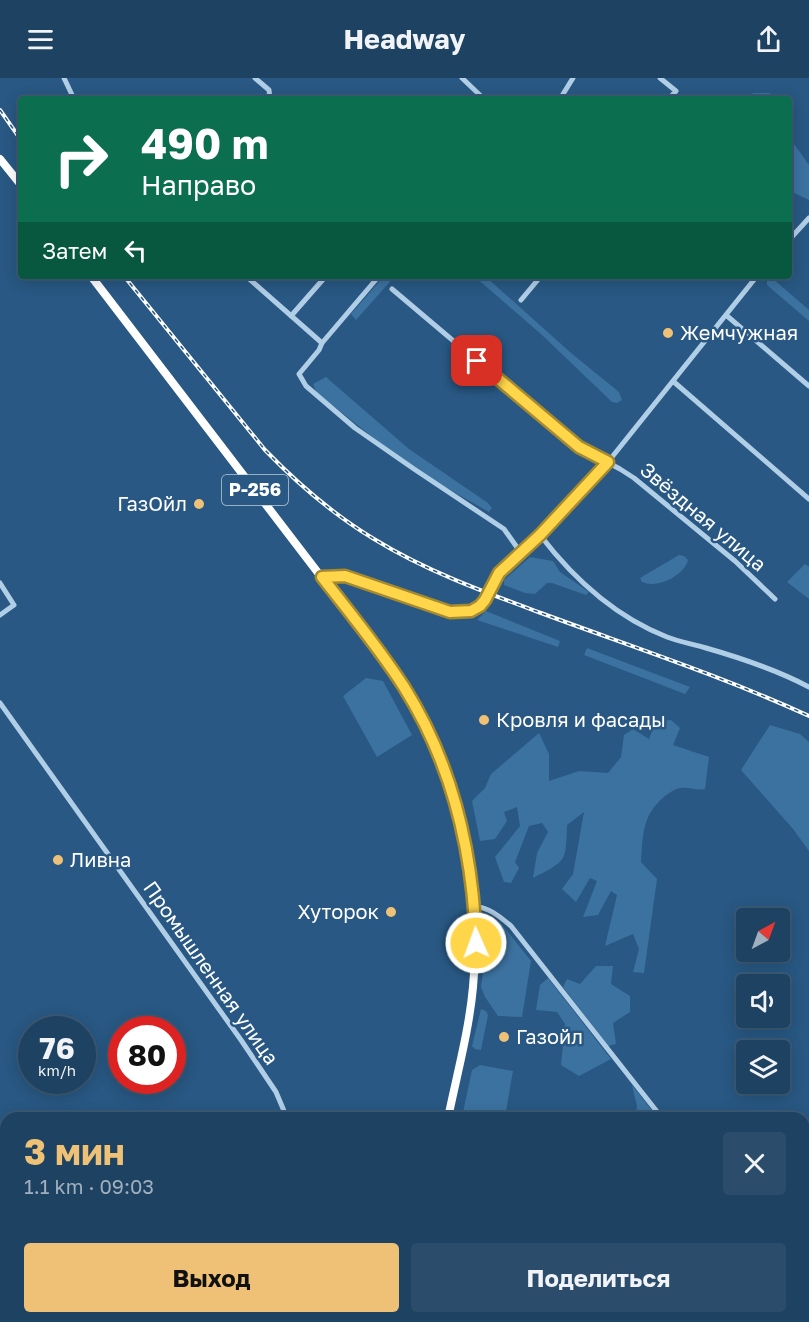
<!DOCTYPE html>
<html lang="ru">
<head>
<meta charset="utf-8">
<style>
	body { margin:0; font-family:"Golos Text",sans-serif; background:#2b4d6b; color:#f1f3f6; height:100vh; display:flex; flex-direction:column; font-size:22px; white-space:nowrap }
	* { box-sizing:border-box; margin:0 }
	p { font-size:20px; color:#a1b0be }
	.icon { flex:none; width:33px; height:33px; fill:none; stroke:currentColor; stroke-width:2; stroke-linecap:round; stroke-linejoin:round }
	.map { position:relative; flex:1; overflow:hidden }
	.side { position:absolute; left:0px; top:1034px; width:810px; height:212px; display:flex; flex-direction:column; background:#1e4262; border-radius:18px 18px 0 0; box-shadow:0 3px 15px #0003,0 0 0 2px #3c5b77 }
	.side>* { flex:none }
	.guide { position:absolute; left:18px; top:18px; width:774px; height:183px; border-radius:6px; box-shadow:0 3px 15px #0003,0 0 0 2px #3c5b77; background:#0b6e4f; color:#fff; overflow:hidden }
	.needle { width:39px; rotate:41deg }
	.controls { position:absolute; left:736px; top:830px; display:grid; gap:12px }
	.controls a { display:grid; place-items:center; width:54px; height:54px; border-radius:6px; background:#1e4262; box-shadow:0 3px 15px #0003,0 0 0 2px #3c5b77; font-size:30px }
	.speed { position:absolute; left:18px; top:938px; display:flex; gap:12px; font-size:30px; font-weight:700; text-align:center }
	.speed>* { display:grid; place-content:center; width:78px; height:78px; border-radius:50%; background:#1e4262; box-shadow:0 3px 15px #0003,0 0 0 2px #3c5b77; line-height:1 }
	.speed small { font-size:15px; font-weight:400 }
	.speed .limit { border:9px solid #d22; background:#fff; color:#111 }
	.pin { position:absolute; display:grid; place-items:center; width:51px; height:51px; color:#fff; margin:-26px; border-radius:12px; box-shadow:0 3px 9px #0006 }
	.me { position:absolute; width:66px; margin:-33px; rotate:358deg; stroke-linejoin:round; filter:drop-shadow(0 0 4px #0008) }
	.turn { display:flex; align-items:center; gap:21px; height:126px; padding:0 24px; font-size:27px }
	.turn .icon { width:78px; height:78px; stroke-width:2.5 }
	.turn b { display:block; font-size:42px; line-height:51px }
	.then { display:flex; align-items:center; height:57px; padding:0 24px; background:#0003; gap:12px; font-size:22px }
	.round { display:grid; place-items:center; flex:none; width:63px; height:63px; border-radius:6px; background:#2b4d6b }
	.headline { display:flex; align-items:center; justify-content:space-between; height:102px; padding:0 24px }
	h1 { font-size:36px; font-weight:700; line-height:45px; color:#efc177 }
	.button { display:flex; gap:12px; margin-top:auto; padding:12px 24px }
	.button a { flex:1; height:69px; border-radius:6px; background:#efc177; color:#111; font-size:24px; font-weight:700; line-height:69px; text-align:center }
	.button a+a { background:#2b4d6b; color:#f1f3f6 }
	header { display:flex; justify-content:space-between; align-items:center; height:78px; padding:0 24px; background:#1e4262; font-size:27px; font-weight:700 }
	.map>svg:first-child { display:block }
</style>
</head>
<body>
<header><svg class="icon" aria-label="menu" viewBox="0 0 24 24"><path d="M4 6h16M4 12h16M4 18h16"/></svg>Headway<svg class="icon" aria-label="share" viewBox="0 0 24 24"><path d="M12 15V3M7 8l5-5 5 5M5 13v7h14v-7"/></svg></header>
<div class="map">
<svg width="809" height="1244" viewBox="0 0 809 1244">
	<rect width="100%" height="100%" fill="#285883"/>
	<path fill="#3c72a0" d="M 753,15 L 769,15 L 784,21 L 747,21 Z
		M 789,59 L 809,87 L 809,122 L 790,113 Z
		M 384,198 L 395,198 L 356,242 L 351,236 Z
		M 474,198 L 485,198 L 571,275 L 619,314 L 622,322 L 617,325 L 612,324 L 542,257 Z
		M 772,200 L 809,232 L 809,243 L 767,207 L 767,201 Z
		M 326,299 L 409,371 L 488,425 L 492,430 L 489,434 L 410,389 L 316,314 L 313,306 Z
		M 679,477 L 684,478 L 688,482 C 684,498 657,511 642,504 L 640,500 Z
		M 530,479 L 553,483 L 560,494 L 589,514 L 586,517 L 552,505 L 547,505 L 535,516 L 525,515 L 504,507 L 504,502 Z
		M 805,486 L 809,489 L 809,521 L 787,504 Z
		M 486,533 L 560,563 L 558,569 L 477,542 Z
		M 587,570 L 690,609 L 685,616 L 584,577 Z
		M 366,600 L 383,603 L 412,657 L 377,679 L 343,618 Z
		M 671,642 L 680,650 L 673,667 L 709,679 L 705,711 C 696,713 690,709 681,710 C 676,710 669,715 665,718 C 642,737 643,756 641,784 L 657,801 L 644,895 L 633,894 L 639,871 L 633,856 L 605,868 L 617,817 L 611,813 L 598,837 L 583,839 L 597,803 L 590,800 L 576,824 L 562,811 L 573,796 L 584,734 L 567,747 C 566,785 566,783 533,800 L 537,775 L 548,754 L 542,745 L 529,748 L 515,784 L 519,790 L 511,805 L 504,804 L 495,779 L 520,748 L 517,729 L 504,734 L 507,743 L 495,761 L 480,763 L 472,723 L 485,710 L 491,696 L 539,655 L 549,676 L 549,703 L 579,693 L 608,695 L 621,679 L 624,657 L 633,651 L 649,661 L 656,643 Z
		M 770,647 L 800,656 L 809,664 L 809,773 L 793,751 L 741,692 Z
		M 500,844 L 531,883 L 522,939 L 498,938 L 485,919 L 481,909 L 485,879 L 484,853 L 488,845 Z
		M 596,888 L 613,888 L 611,906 L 630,918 L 630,934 L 613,945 L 616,966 L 608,968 L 563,909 L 567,901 L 580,906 Z
		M 548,900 L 611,981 L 579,998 L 561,987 L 565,946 L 557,934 L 536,932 L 540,907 Z
		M 481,931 L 486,933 L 488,937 L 481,972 L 475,971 L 472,968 Z
		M 480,987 L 513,993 L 505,1039 L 462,1039 L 472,992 Z
		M 632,1007 L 657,1039 L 635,1039 L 637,1028 Z
		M 0,1115 L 6,1120 L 6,1175 L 0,1170 Z
		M 804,1131 L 809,1132 L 809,1218 L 804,1211 Z
		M 804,1227 L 809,1233 L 809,1244 L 777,1244 L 771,1239 L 804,1239 Z
		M 348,1239 L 388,1239 L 387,1244 L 347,1244 Z
		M 418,1239 L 476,1239 L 475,1244 L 417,1244 Z"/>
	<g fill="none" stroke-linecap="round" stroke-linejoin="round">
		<path stroke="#b1cee7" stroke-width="5" d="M 64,0 L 74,21
			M 255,0 L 269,12 L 270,21
			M 462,0 L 484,21
			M 660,0 L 676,13 L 669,21
			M 560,21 L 573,0
			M 789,162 L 809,140
			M 246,198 L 322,265
			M 379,198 L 322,265 L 319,272 L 299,296 L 306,308 L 355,350 L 414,391 L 504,451 L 521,475
			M 392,211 L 579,369 L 620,391 L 634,400 L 735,483 L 775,521
			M 521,222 L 541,198
			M 726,237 L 809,308
			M 291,238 L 326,198
			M 674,304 L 809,421
			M 540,457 C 573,500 616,539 667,559 C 680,564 693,566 706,570 C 741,580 777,592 809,609
			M 322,499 L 345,498 L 450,534 L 471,533 L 480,528 L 499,495 L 540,457 L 608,384 L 757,198
			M 0,505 L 14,527 L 0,537
			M 0,625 L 241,962 L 276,1014 L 287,1040
			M 474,828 C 490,830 499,838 511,848 L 662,1040
			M 804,1218 L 809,1225
			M 248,1244 L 249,1239"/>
		<path stroke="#fff" stroke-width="8" d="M 0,81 L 21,107
			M 91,198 L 384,581 C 453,680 485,787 473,909 C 469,953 457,996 448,1040
			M 404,1244 L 405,1239"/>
		<defs>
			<path id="rail" d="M 0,32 L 21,62
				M 124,198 L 265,372 C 298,406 334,437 374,461 C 426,493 484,514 541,535 C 630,568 722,598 809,638
				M 0,1054 L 6,1062"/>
		</defs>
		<use href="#rail" stroke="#fff" stroke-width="4"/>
		<use href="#rail" stroke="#285883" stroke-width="1.5" stroke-dasharray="4.5" stroke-linecap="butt"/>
	</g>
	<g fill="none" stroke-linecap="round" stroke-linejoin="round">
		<defs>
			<path id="route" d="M 476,865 C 473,774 453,687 404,609 C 379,570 350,535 322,499 L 345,498 L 450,534 L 471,533 L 480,528 L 485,522 L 499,495 L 540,457 L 608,384 L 579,369 L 477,283"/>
		</defs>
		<use href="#route" stroke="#a68a30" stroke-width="15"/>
		<use href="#route" stroke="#ffd54a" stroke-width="10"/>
	</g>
	<g fill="#efc177" stroke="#285883" stroke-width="2">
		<circle cx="668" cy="255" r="6"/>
		<circle cx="199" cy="426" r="6"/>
		<circle cx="484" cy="642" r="6"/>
		<circle cx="58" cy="782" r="6"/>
		<circle cx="391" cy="834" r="6"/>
		<circle cx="504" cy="959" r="6"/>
	</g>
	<g text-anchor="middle" stroke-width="5" stroke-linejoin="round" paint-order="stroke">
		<rect fill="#285883" stroke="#becdda" stroke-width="1.5" x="222" y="397" width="66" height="30" rx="4.5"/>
		<g font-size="18" font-weight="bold" fill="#fff">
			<text x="255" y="418">Р-256</text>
		</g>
		<g font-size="20" fill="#fff" stroke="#285883" text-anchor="start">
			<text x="680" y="262">Жемчужная</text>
			<text x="187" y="433" text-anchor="end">ГазОйл</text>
			<text x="496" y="649">Кровля и фасады</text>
			<text x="70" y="789">Ливна</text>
			<text x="379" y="841" text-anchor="end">Хуторок</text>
			<text x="516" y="966">Газойл</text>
		</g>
		<g font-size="20" fill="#fff" stroke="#285883">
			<text transform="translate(703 439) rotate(40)" y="7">Звёздная улица</text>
			<text transform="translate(211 895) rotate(55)" y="7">Промышленная улица</text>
		</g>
	</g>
</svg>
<div class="controls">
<a><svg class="needle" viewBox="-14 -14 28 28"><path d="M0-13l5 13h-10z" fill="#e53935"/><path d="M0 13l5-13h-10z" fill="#a1b0be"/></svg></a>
<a><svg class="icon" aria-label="sound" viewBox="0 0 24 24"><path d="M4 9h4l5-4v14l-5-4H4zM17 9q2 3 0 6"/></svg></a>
<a><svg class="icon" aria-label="layers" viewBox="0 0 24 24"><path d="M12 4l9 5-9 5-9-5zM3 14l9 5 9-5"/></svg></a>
</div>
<div class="speed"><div>76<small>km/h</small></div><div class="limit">80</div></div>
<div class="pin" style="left:477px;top:283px;background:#d93025"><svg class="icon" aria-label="arrive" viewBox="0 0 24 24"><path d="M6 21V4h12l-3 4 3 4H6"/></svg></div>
<svg class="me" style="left:476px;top:865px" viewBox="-20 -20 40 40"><circle r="17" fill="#ffd54a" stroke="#fff" stroke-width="3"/><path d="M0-11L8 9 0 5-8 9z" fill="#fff"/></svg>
<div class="guide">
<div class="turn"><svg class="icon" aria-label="right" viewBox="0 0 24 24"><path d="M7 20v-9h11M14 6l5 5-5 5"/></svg><div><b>490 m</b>Направо</div></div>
<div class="then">Затем<svg class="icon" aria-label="left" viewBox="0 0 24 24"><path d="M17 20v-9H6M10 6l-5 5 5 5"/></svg></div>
</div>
<section class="side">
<div class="headline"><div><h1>3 мин</h1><p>1.1 km · 09:03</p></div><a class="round"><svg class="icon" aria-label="close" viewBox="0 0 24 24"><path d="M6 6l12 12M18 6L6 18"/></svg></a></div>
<div class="button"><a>Выход</a><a>Поделиться</a></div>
</section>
</div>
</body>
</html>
